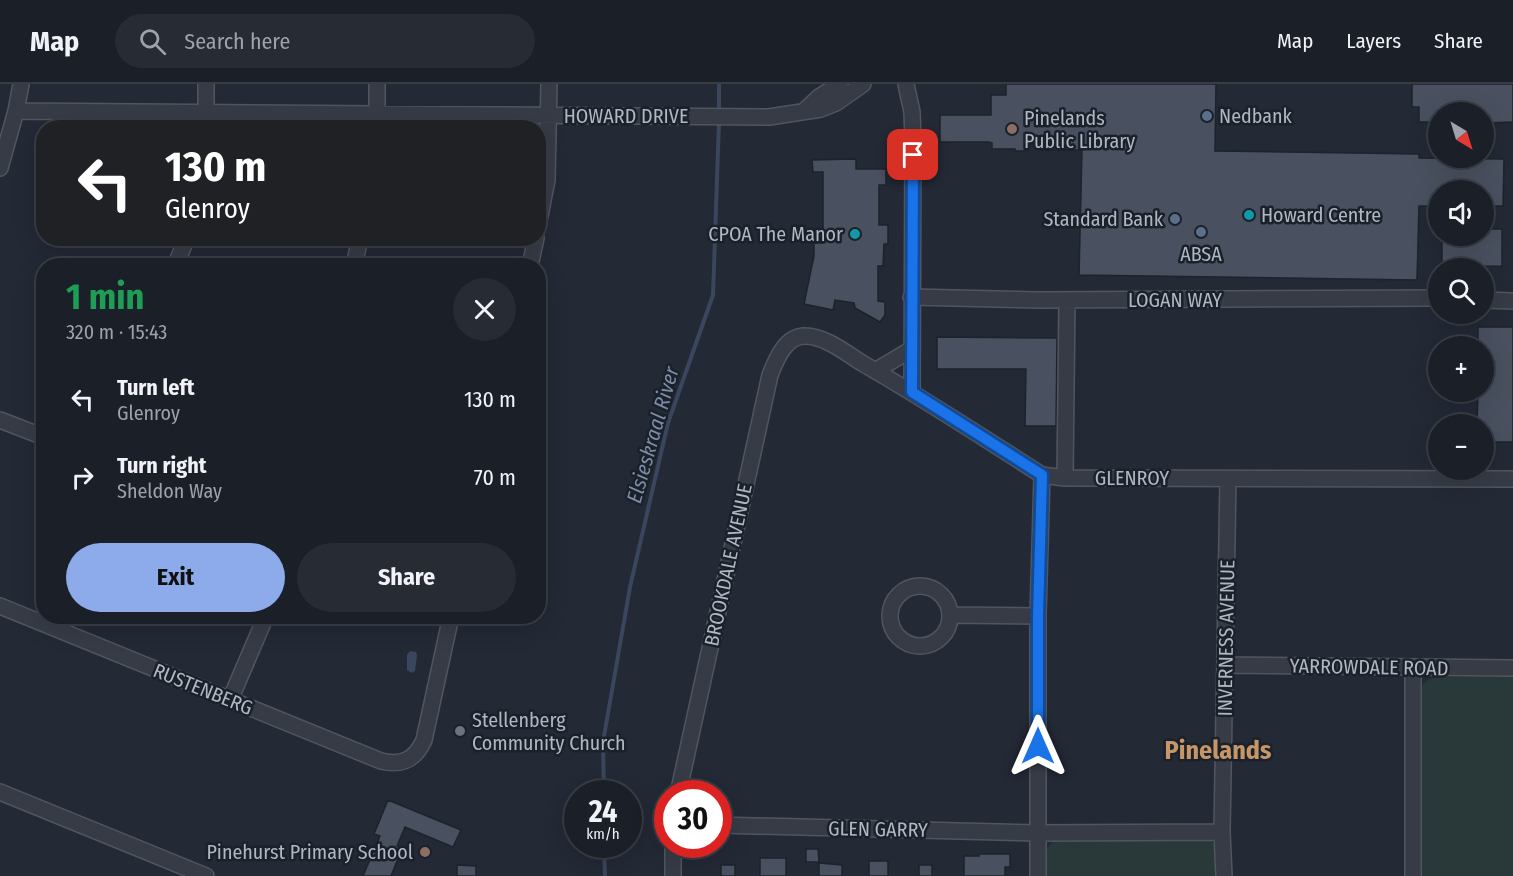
<!DOCTYPE html>
<html lang="en">
<head>
<meta charset="utf-8">
<style>
	body { margin:0; font-family:"Fira Sans Condensed",sans-serif; background:#272c34; color:#f1f3f6; height:100vh; display:flex; flex-direction:column; font-size:22px; white-space:nowrap }
	* { box-sizing:border-box; margin:0 }
	p { font-size:20px; color:#9fa2a8 }
	.icon { flex:none; width:33px; height:33px; fill:none; stroke:currentColor; stroke-width:2; stroke-linecap:round; stroke-linejoin:round }
	.map { position:relative; flex:1; overflow:hidden }
	.sheet { position:absolute; left:36px; top:174px; width:510px; height:366px; display:flex; flex-direction:column; background:#1a1f28; border-radius:24px; box-shadow:0 6px 24px #0002,0 0 0 2px #383d45 }
	.sheet>* { flex:none }
	.hud { position:absolute; left:36px; top:36px; width:510px; height:126px; border-radius:24px; box-shadow:0 6px 24px #0002,0 0 0 2px #383d45; background:#202124; color:#fff; overflow:hidden }
	.needle { width:39px; rotate:142deg }
	.fabs { position:absolute; left:1428px; top:18px; display:grid; gap:12px }
	.fabs a { display:grid; place-items:center; width:66px; height:66px; border-radius:50%; background:#1a1f28; box-shadow:0 6px 24px #0002,0 0 0 2px #383d45; font-size:30px }
	.speed { position:absolute; left:564px; top:696px; display:flex; gap:12px; font-size:30px; font-weight:700; text-align:center }
	.speed>* { display:grid; place-content:center; width:78px; height:78px; border-radius:50%; background:#1a1f28; box-shadow:0 6px 24px #0002,0 0 0 2px #383d45; line-height:1 }
	.speed small { font-size:15px; font-weight:400 }
	.speed .limit { border:9px solid #d22; background:#fff; color:#111 }
	.pin { position:absolute; display:grid; place-items:center; width:51px; height:51px; color:#fff; margin:-26px; border-radius:12px; box-shadow:0 3px 9px #0006 }
	.me { position:absolute; width:66px; margin:-33px; rotate:0deg; stroke-linejoin:round; filter:drop-shadow(0 0 4px #0008) }
	.turn { display:flex; align-items:center; gap:21px; height:126px; padding:0 30px; font-size:27px }
	.turn .icon { width:78px; height:78px; stroke-width:2.5 }
	.turn b { display:block; font-size:42px; line-height:51px }
	.round { display:grid; place-items:center; flex:none; width:63px; height:63px; border-radius:32px; background:#272c34 }
	.summary { display:flex; align-items:center; justify-content:space-between; height:102px; padding:0 30px }
	h1 { font-size:36px; font-weight:700; line-height:45px; color:#1e9e55 }
	.primary-button { display:flex; gap:12px; margin-top:auto; padding:12px 30px }
	.primary-button a { flex:1; height:69px; border-radius:36px; background:#8dabeb; color:#111; font-size:24px; font-weight:700; line-height:69px; text-align:center }
	.primary-button a+a { background:#272c34; color:#f1f3f6 }
	ul { padding:0; list-style:none }
	li { display:flex; align-items:center; gap:18px; height:78px; padding:0 30px }
	li div { flex:1 }
	li b { display:block; font-size:22px }
	li em { font-style:normal }
	header { display:flex; align-items:center; gap:36px; box-sizing:border-box; height:84px; padding:0 30px; background:#1a1f28; border-bottom:2px solid #383d45 }
	header strong { font-size:28px }
	nav { display:flex; gap:33px; margin-inline-start:auto; font-size:21px }
	.search { width:420px; height:54px; background:#272c34; display:flex; align-items:center; gap:15px; box-sizing:border-box; padding:0 21px; border-radius:33px; color:#9fa2a8; font-size:22px }
	.map>svg:first-child { display:block }
</style>
</head>
<body>
<header>
<strong>Map</strong>
<div class="search"><svg class="icon" aria-label="search" viewBox="0 0 24 24"><circle cx="10" cy="10" r="6"/><path d="M15 15l6 6"/></svg>Search here</div>
<nav><a>Map</a><a>Layers</a><a>Share</a></nav>
</header>
<div class="map">
<svg width="1513" height="792" viewBox="0 0 1513 792">
	<rect width="100%" height="100%" fill="#232935"/>
	<path fill="#29393a" d="M 1513,592 L 1513,792 L 1415,792 L 1417,611 C 1421,601 1425,596 1436,593 Z
		M 1058,754 L 1208,754 C 1221,765 1219,776 1219,792 L 1044,792 C 1044,775 1043,764 1058,754 Z"/>
	<path fill="#3a465d" d="M 410,567 L 416,568 L 417,571 L 415,587 L 412,589 L 407,586 L 407,571 Z"/>
	<g fill="none" stroke-linecap="round" stroke-linejoin="round">
		<path stroke="#3a465d" stroke-width="4" d="M 719,0 L 719,30
			M 604,710 L 603,658 L 630,503 L 668,339 L 713,211 L 719,38
			M 604,760 L 605,792"/>
	</g>
	<path fill="#49505f" stroke="#1d232c" stroke-width="1.5" d="M 1006,0 L 1216,0 L 1215,67 L 1419,70 L 1419,74 L 1504,75 L 1503,122 L 1484,122 L 1484,106 L 1438,106 L 1438,122 L 1419,122 L 1417,196 L 1079,191 L 1082,66 L 1048,66 L 1048,60 L 1026,60 L 1026,67 L 1015,67 L 1015,65 L 992,65 L 992,59 L 989,58 L 940,58 L 940,31 L 991,31 L 991,11 L 1006,11 Z
		M 1412,0 L 1513,0 L 1513,38 L 1484,39 L 1484,28 L 1438,28 L 1438,38 L 1419,38 L 1419,23 L 1412,23 Z
		M 856,75 L 856,85 L 886,85 L 886,101 L 879,101 L 879,141 L 888,141 L 888,160 L 884,160 L 883,182 L 878,182 L 878,217 L 885,218 L 885,231 L 880,238 L 855,224 L 854,219 L 835,216 L 833,226 L 804,220 L 814,172 L 814,159 L 823,159 L 823,88 L 813,88 L 812,76 Z
		M 1484,145 L 1502,145 L 1502,182 L 1442,183 L 1442,152 L 1484,152 Z
		M 1478,243 L 1513,243 L 1513,358 L 1484,358 L 1484,340 L 1477,340 L 1478,308 L 1484,308 L 1484,262 L 1478,262 Z
		M 937,253 L 1057,254 L 1056,342 L 1025,342 L 1026,285 L 937,285 Z
		M 388,716 L 461,746 L 453,763 L 405,743 L 397,762 L 402,765 L 391,792 L 363,792 L 380,752 L 374,750 Z
		M 806,765 L 818,765 L 819,778 L 806,778 Z
		M 979,770 L 1010,770 L 1010,783 L 1005,783 L 1005,792 L 964,792 L 964,772 L 979,772 Z
		M 760,774 L 786,774 L 786,792 L 760,792 Z
		M 869,777 L 888,777 L 888,792 L 869,792 Z
		M 819,779 L 842,781 L 842,792 L 819,792 Z
		M 457,781 L 476,782 L 476,792 L 457,792 Z
		M 721,781 L 735,781 L 735,792 L 721,792 Z
		M 919,781 L 932,781 L 932,792 L 919,792 Z"/>
	<g fill="none" stroke-linecap="round" stroke-linejoin="round">
		<defs>
			<path id="minor" d="M 206,0 L 206,44
				M 906,0 L 912,28 L 913,56 L 912,308
				M 16,27 L 769,33 L 821,25 L 836,19 L 863,0
				M 804,27 L 819,13 L 840,0
				M 377,44 L 377,0
				M 0,84 L 16,27 L 21,0
				M 538,142 L 547,96 L 549,0
				M 175,182 L 187,154
				M 354,182 L 360,154
				M 530,182 L 536,154
				M 911,213 L 1039,216 L 1438,214
				M 1484,216 L 1513,217
				M 875,287 L 912,265
				M 0,336 L 44,353
				M 1065,394 L 1067,216
				M890 532a30 30 0 1 1 60 0a30 30 0 1 1-60 0Z
				M 0,522 L 381,677 C 402,682 415,676 424,656 L 451,532
				M 950,531 L 1038,532
				M 1226,581 L 1513,584
				M 230,616 L 266,532
				M 0,708 L 206,792
				M 678,710 L 770,291 C 776,276 785,252 805,252 C 825,252 846,269 862,279 C 923,314 982,353 1042,391 L 1065,394 L 1513,395
				M 718,741 L 1038,749 L 1222,748
				M 673,792 L 673,760
				M 1038,792 L 1038,532 L 1042,391
				M 1224,792 L 1222,748 L 1228,395
				M 1413,792 L 1413,584"/>
		</defs>
		<use href="#minor" stroke="#505660" stroke-width="18"/>
		<use href="#minor" stroke="#363b46" stroke-width="15"/>
	</g>
	<g fill="none" stroke-linecap="round" stroke-linejoin="round">
		<defs>
			<path id="route" d="M 913,71 L 912,308 L 1042,391 L 1038,532 L 1038,662"/>
		</defs>
		<use href="#route" stroke="#114b97" stroke-width="15"/>
		<use href="#route" stroke="#1a73e8" stroke-width="10"/>
	</g>
	<g fill="#5c6f8a" stroke="#1b212a" stroke-width="2">
		<circle cx="1207" cy="32" r="6"/>
		<circle cx="1175" cy="135" r="6"/>
		<circle cx="1201" cy="148" r="6"/>
	</g>
	<g fill="#8d6e63" stroke="#1b212a" stroke-width="2">
		<circle cx="1012" cy="45" r="6"/>
		<circle cx="425" cy="768" r="6"/>
	</g>
	<g fill="#0f9aa8" stroke="#1b212a" stroke-width="2">
		<circle cx="1249" cy="131" r="6"/>
		<circle cx="855" cy="150" r="6"/>
	</g>
	<circle fill="#6b7280" stroke="#1b212a" stroke-width="2" cx="460" cy="647" r="6"/>
	<g text-anchor="middle" stroke-width="5" stroke-linejoin="round" paint-order="stroke">
		<g font-size="20" fill="#b0b6c2" stroke="#1b212a">
			<text x="626" y="39">HOWARD DRIVE</text>
			<text x="1175" y="223">LOGAN WAY</text>
			<text x="1132" y="401">GLENROY</text>
			<text transform="translate(728 481) rotate(-78)" y="7">BROOKDALE AVENUE</text>
			<text transform="translate(1226 554) rotate(-89)" y="7">INVERNESS AVENUE</text>
			<text transform="translate(1369 583) rotate(1)" y="7">YARROWDALE ROAD</text>
			<text transform="translate(203 605) rotate(22)" y="7">RUSTENBERG</text>
			<text transform="translate(878 745) rotate(1)" y="7">GLEN GARRY</text>
		</g>
		<g font-size="20" fill="#b0b6c2" stroke="#1b212a" text-anchor="start">
			<text x="1219" y="39">Nedbank</text>
			<text x="1024" y="41">Pinelands<tspan x="1024" dy="23">Public Library</tspan></text>
			<text x="1261" y="138">Howard Centre</text>
			<text x="1163" y="142" text-anchor="end">Standard Bank</text>
			<text x="843" y="157" text-anchor="end">CPOA The Manor</text>
			<text x="1201" y="177" text-anchor="middle">ABSA</text>
			<text x="472" y="643">Stellenberg<tspan x="472" dy="23">Community Church</tspan></text>
			<text x="413" y="775" text-anchor="end">Pinehurst Primary School</text>
		</g>
		<g font-size="21" font-style="italic" fill="#7c8ca8" stroke="#1b212a">
			<text transform="translate(653 351) rotate(-74)" y="7">Elsieskraal River</text>
		</g>
		<g font-size="26" font-weight="bold" fill="#c69668" stroke="#1b212a">
			<text x="1218" y="675">Pinelands</text>
		</g>
	</g>
</svg>
<div class="fabs">
<a><svg class="needle" viewBox="-14 -14 28 28"><path d="M0-13l5 13h-10z" fill="#e53935"/><path d="M0 13l5-13h-10z" fill="#9fa2a8"/></svg></a>
<a><svg class="icon" aria-label="sound" viewBox="0 0 24 24"><path d="M4 9h4l5-4v14l-5-4H4zM17 9q2 3 0 6"/></svg></a>
<a><svg class="icon" aria-label="search" viewBox="0 0 24 24"><circle cx="10" cy="10" r="6"/><path d="M15 15l6 6"/></svg></a>
<a>+</a>
<a>−</a>
</div>
<div class="speed"><div>24<small>km/h</small></div><div class="limit">30</div></div>
<div class="pin" style="left:913px;top:71px;background:#d93025"><svg class="icon" aria-label="arrive" viewBox="0 0 24 24"><path d="M6 21V4h12l-3 4 3 4H6"/></svg></div>
<svg class="me" style="left:1038px;top:662px" viewBox="-20 -20 40 40"><path d="M0-17L14 15 0 8-14 15z" fill="#1a73e8" stroke="#fff" stroke-width="4"/></svg>
<div class="hud">
<div class="turn"><svg class="icon" aria-label="left" viewBox="0 0 24 24"><path d="M17 20v-9H6M10 6l-5 5 5 5"/></svg><div><b>130 m</b>Glenroy</div></div>
</div>
<section class="sheet">
<div class="summary"><div><h1>1 min</h1><p>320 m · 15:43</p></div><a class="round"><svg class="icon" aria-label="close" viewBox="0 0 24 24"><path d="M6 6l12 12M18 6L6 18"/></svg></a></div>
<ul>
<li><svg class="icon" aria-label="left" viewBox="0 0 24 24"><path d="M17 20v-9H6M10 6l-5 5 5 5"/></svg><div><b>Turn left</b><p>Glenroy</p></div><em>130 m</em></li>
<li><svg class="icon" aria-label="right" viewBox="0 0 24 24"><path d="M7 20v-9h11M14 6l5 5-5 5"/></svg><div><b>Turn right</b><p>Sheldon Way</p></div><em>70 m</em></li>
</ul>
<div class="primary-button"><a>Exit</a><a>Share</a></div>
</section>
</div>
</body>
</html>
